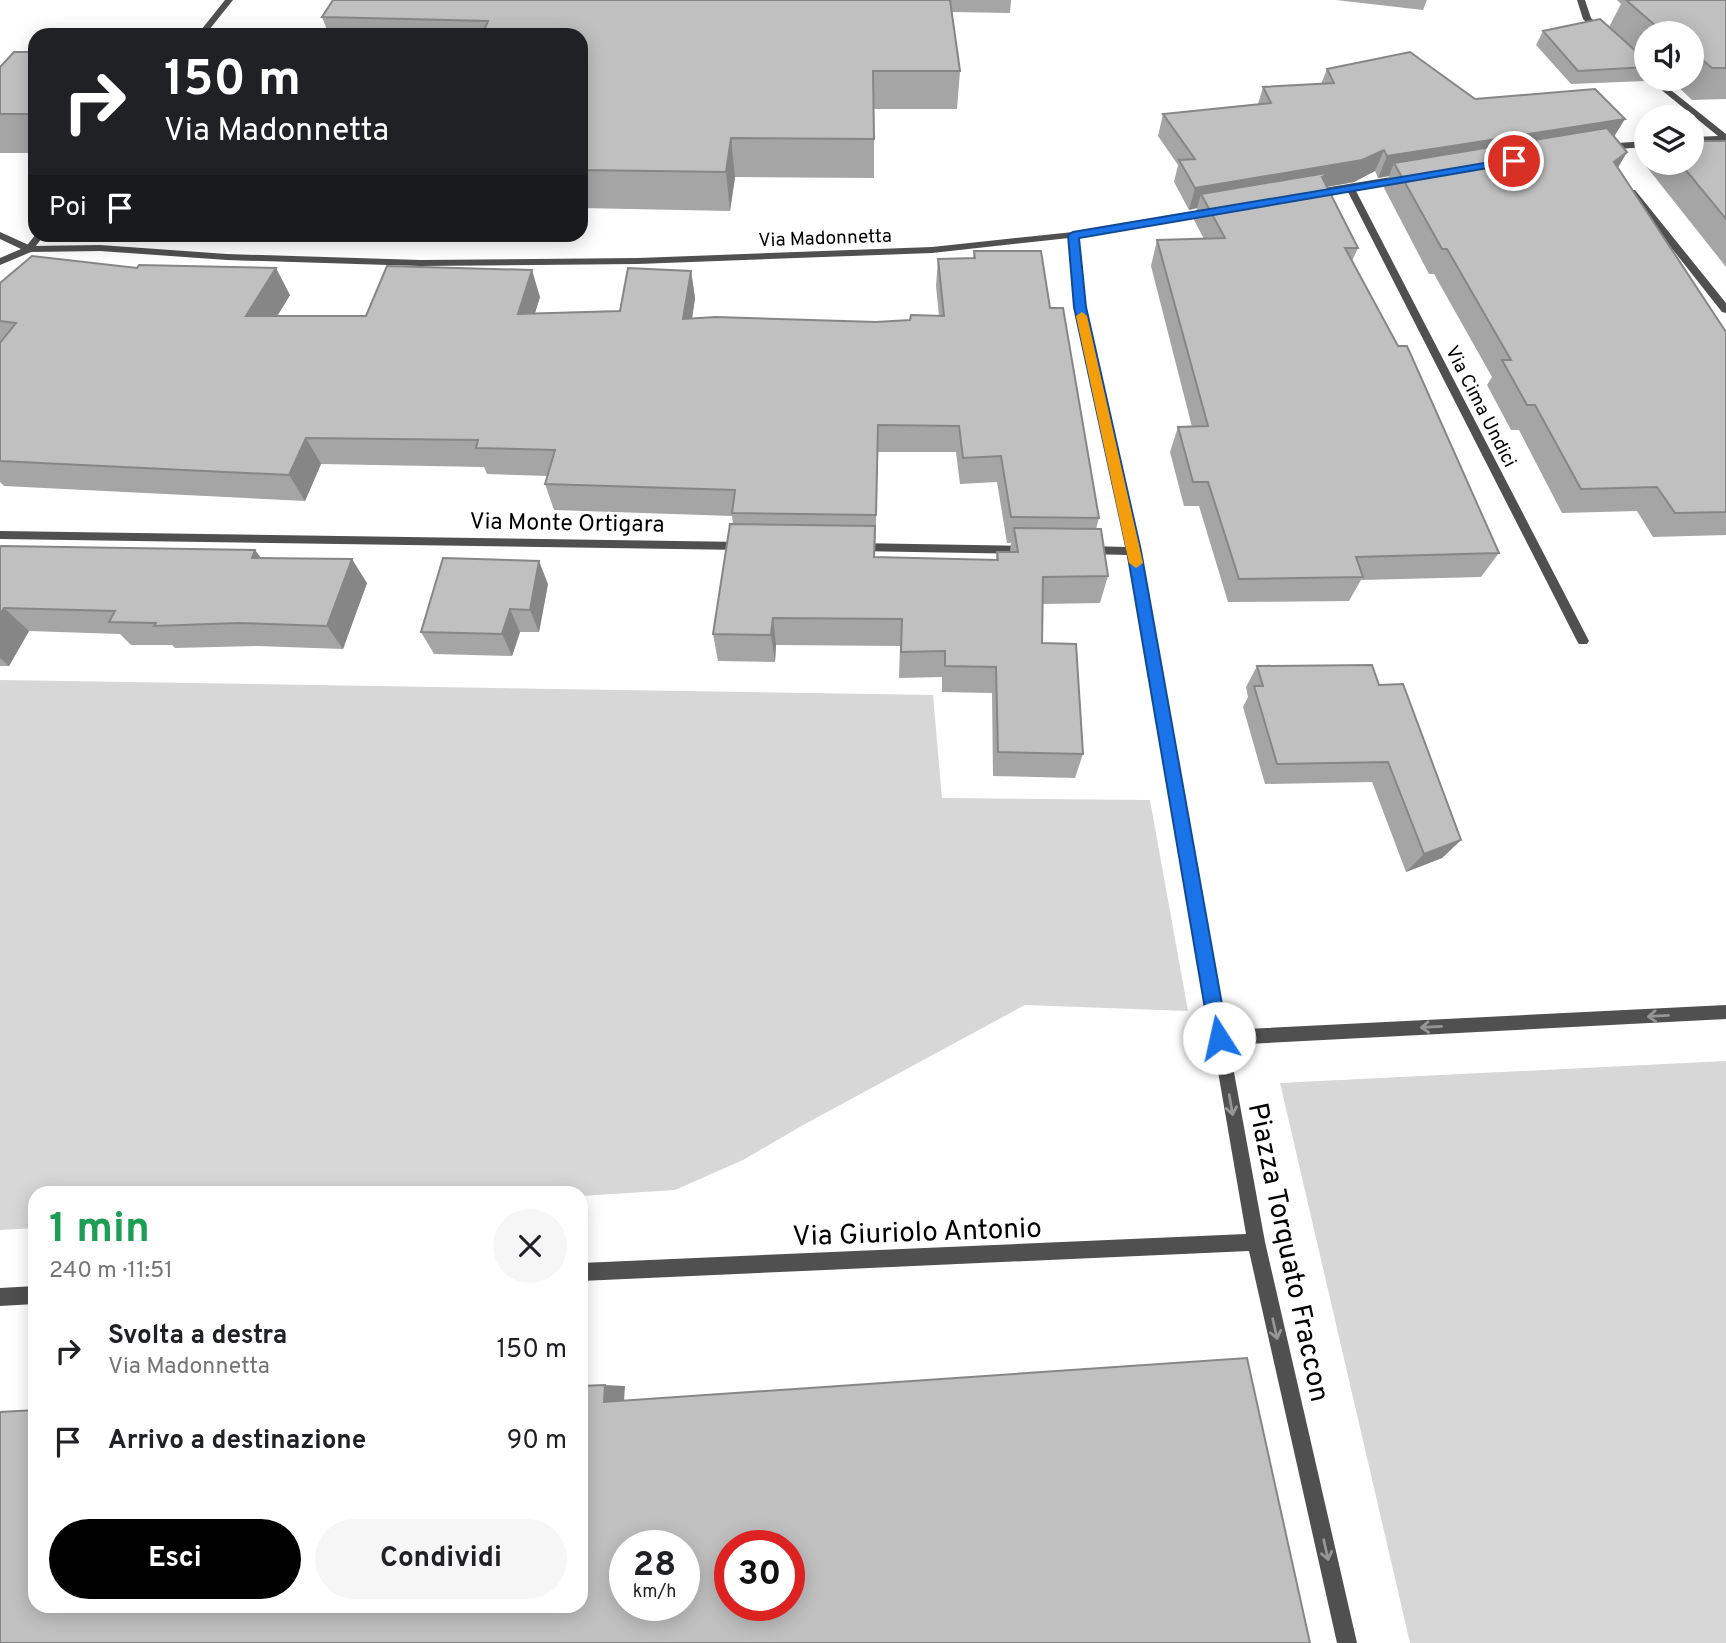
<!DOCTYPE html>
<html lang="it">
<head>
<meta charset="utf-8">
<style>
	body { margin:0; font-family:Overpass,sans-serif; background:#f6f6f6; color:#202124; height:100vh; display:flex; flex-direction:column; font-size:26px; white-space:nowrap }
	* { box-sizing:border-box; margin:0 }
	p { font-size:23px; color:#757577 }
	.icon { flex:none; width:38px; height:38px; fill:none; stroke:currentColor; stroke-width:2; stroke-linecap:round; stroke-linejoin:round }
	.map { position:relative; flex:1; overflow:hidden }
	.drawer { position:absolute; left:28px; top:1186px; width:560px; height:427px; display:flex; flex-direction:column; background:#fff; border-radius:21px; box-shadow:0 4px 18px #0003 }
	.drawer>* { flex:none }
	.hud { position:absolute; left:28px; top:28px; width:560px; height:214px; border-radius:21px; box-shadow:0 4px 18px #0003; background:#202124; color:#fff; overflow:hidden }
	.controls { position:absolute; left:1634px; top:21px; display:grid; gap:14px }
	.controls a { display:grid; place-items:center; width:70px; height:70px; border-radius:50%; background:#fff; box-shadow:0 4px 18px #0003; font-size:35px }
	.speed { position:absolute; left:609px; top:1530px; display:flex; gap:14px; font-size:35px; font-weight:700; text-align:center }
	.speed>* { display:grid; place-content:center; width:91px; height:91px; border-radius:50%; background:#fff; box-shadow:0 4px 18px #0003; line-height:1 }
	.speed small { font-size:18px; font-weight:400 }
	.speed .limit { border:10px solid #d22; background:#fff; color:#111 }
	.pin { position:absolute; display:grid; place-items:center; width:60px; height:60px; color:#fff; margin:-30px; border:4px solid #fff; border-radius:50%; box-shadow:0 2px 7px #0007 }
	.me { position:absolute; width:77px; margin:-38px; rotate:350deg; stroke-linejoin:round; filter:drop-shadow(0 0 5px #0008) }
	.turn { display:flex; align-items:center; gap:24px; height:147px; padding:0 21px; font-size:32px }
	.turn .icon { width:91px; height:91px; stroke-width:2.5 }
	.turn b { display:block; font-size:49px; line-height:60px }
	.then { display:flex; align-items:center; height:66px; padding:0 21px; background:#0003; gap:14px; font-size:26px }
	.round { display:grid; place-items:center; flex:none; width:74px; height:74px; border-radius:37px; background:#f6f6f6 }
	.overview { display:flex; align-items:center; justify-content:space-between; height:119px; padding:0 21px }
	h1 { font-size:42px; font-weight:700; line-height:52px; color:#1e9e55 }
	.button { display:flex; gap:14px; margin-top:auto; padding:14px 21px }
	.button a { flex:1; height:80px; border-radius:42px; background:#000; color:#fff; font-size:28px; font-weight:700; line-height:80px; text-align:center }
	.button a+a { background:#f6f6f6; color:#202124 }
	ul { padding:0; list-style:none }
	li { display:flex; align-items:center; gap:21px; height:91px; padding:0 21px }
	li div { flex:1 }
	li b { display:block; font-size:26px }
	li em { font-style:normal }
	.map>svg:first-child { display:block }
</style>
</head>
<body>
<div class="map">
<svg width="1726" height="1643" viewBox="0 0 1726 1643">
	<rect width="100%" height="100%" fill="#fff"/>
	<path fill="#d7d7d7" d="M 0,680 L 933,695 L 942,798 L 1150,800 L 1188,1011 L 1025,1005 L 805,1124 L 743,1160 L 675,1190 L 581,1196 L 581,1194 L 35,1194 L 35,1228 L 0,1230 Z
		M 1726,1061 L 1726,1643 L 1410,1643 L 1280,1083 Z"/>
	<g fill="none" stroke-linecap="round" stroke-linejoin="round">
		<path fill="#505050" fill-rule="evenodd" d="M 225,0 L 233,0 L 205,35 L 197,35 Z
			M 36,234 L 45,234 L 32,251 L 26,251 L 24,249 Z"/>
		<path fill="#505050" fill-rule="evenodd" d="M 1577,0 L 1585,0 L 1591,18 L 1605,31 L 1605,35 L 1599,35 L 1583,19 Z
			M 1648,79 L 1657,79 L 1726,134 L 1726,141 L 1692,143 L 1692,137 L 1718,136 Z
			M 1647,141 L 1647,147 L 1603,150 L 1599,147 L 1603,144 Z
			M 1403,175 L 1407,178 L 1406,180 L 1355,189 L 1589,641 L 1587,644 L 1579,644 L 1577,641 L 1347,190 L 1312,196 L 1308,193 L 1312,190 Z
			M 1629,190 L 1635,190 L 1726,303 L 1726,313 L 1722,312 L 1629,194 Z
			M 1213,208 L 1216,209 L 1216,213 L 1078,237 L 1085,307 L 1140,551 L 1226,1030 L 1726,1005 L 1726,1019 L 1229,1045 L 1265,1242 L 1357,1643 L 1337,1643 L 1249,1251 L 581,1281 L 581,1263 L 1246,1234 L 1129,555 L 1086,554 L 1080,550 L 1086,546 L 1127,547 L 1075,307 L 1069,238 L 932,253 L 638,264 L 420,266 L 227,260 L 100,251 L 31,252 L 0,265 L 0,258 L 21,249 L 0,239 L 0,232 L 31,246 L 100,245 L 227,254 L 420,260 L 638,258 L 932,247 L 1073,232 Z
			M 0,531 L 744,542 L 750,546 L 744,550 L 0,539 Z
			M 855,543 L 1028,546 L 1034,550 L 1028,554 L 855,551 L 849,547 Z
			M 35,1286 L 35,1304 L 0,1306 L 0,1288 Z"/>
	</g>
	<path fill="#a5a5a5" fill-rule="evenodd" d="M 333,0 L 1011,0 L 1010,13 L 952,12 L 960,71 L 957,109 L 874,109 L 874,178 L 735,177 L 730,211 L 581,208 L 581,35 L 329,35 L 322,17 Z
		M 1336,0 L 1427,0 L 1423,10 Z
		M 1617,0 L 1726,0 L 1726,99 L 1692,100 L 1670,79 L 1665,79 L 1692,79 L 1692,33 L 1647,33 L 1647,79 L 1646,81 L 1571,84 L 1536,45 L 1543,31 L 1609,27 L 1621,4 Z
		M 35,52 L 35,153 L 0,153 L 0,67 Z
		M 1327,69 L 1475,99 L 1614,136 L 1627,152 L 1618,168 L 1726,332 L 1726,535 L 1653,537 L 1637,511 L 1562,513 L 1519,430 L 1511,430 L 1487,385 L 1492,377 L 1434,274 L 1429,274 L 1384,188 L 1389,176 L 1378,178 L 1375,171 L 1354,182 L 1327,187 L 1358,248 L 1352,261 L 1499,553 L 1481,577 L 1361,580 L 1349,601 L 1228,602 L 1199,506 L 1184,506 L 1170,452 L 1178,427 L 1192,427 L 1151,266 L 1157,240 L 1204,239 L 1194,220 L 1197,208 L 1189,210 L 1174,182 L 1178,165 L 1158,136 L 1163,114 L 1258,104 L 1263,87 L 1321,84 Z
		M 1726,141 L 1726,267 L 1646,166 L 1648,163 L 1692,163 Z
		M 974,251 L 1050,308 L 1099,518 L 1096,529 L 1108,576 L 1100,603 L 1042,604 L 1042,643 L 1083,754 L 1075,778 L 993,776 L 992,693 L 942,692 L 942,677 L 899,678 L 900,646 L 776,645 L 775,662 L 718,661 L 713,634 L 733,524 L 732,516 L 554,510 L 545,484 L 548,476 L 487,474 L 484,467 L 321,464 L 305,501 L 4,486 L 0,482 L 0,283 L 137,268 L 290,295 L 277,316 L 366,316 L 540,297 L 535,313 L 620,311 L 691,271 L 695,298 L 692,318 L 876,322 L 910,320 L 939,316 L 936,286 L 938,259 L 973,258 ZM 878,452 L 956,452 L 960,484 L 997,482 L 1007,543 L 1011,543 L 1010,552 L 997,552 L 996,560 L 875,557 Z
		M 0,547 L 255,550 L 261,558 L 367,583 L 343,649 L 257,646 L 175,648 L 172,645 L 131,645 L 120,634 L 29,631 L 9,666 L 0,666 Z
		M 548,584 L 539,632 L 520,632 L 512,656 L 434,654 L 421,632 Z
		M 1257,666 L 1379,685 L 1461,840 L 1442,858 L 1406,872 L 1372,782 L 1265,784 L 1243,707 L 1248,697 L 1246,687 Z"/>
	<path fill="#868686" d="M 1625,119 L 1612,140 L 1394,163 L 1389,176 L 1378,178 L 1387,156 Z
		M 731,138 L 735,177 L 730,211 L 726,172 Z
		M 1384,150 L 1375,171 L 1354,182 L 1326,187 L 1201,194 L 1197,208 L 1189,210 L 1195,188 Z
		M 1627,152 L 1612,177 L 1614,162 Z
		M 276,268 L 290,295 L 261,343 L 246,316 Z
		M 532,270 L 540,297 L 526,341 L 518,314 Z
		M 691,271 L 695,298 L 688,346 L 683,319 Z
		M 306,438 L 321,464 L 305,501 L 289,475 Z
		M 255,550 L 272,574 L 252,558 Z
		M 352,559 L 367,583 L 343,649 L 327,626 Z
		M 539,561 L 548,584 L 539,632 L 530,610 Z
		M 4,608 L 29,631 L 9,666 L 0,658 L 0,614 Z
		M 510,609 L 520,632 L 512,656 L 502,634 Z
		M 773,618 L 776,645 L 775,662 L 771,635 Z
		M 1461,840 L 1442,858 L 1406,872 L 1424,854 Z
		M 605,1385 L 625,1386 L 624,1402 L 604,1402 Z"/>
	<path fill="#c0c0c0" stroke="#868686" stroke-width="2" fill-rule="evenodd" d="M 333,0 L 950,0 L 960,71 L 873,71 L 874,139 L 731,138 L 726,172 L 581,170 L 581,35 L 482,35 L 488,21 L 322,17 Z
		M 1626,0 L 1726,0 L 1726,68 L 1712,68 L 1692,51 L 1692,33 L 1664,33 Z
		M 1600,19 L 1647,61 L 1647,67 L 1578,71 L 1543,31 Z
		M 14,52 L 35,52 L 35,114 L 0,114 L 0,67 Z
		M 1410,52 L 1475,99 L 1595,89 L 1625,119 L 1387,156 L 1384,150 L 1362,160 L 1195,188 L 1179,160 L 1195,159 L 1163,114 L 1271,103 L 1263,87 L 1334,83 L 1327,69 Z
		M 1607,128 L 1627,152 L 1614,162 L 1726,332 L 1726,512 L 1675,513 L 1657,487 L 1581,489 L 1535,405 L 1527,405 L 1502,360 L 1511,360 L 1447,249 L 1442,249 L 1394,163 Z
		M 1692,141 L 1726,141 L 1726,219 L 1680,163 L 1692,163 Z
		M 1332,172 L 1322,177 L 1358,248 L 1345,248 L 1398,346 L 1407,346 L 1499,553 L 1356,557 L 1363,577 L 1239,579 L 1208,482 L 1193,482 L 1178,427 L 1208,426 L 1157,240 L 1225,238 L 1201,194 Z
		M 974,251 L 1041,251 L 1050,308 L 1063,308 L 1099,518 L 1011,517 L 1001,456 L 963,458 L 959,426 L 878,425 L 876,515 L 732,513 L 735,490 L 545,484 L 555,450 L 476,448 L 478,440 L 306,438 L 289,475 L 0,461 L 0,343 L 16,323 L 0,321 L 0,283 L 32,256 L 137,268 L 139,265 L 276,268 L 246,316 L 366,316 L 387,266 L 532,270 L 518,314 L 620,311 L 628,268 L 691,271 L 683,319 L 716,317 L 876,322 L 910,320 L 911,315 L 944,316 L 938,259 L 975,258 Z
		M 730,524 L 875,526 L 874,557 L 998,560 L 997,552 L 1018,552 L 1014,528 L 1101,529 L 1108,576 L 1043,577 L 1042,643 L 1076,644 L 1083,754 L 998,752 L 996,667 L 945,666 L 945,651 L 901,652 L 902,619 L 773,618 L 771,635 L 713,634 Z
		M 1,546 L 255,550 L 252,558 L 352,559 L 327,626 L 239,623 L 154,626 L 156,623 L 109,622 L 115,611 L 4,608 L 0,614 L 0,547 Z
		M 443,558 L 539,561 L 530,610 L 510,609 L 502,634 L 421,632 Z
		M 1372,665 L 1379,685 L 1403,684 L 1461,840 L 1424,854 L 1388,762 L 1277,764 L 1254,686 L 1263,686 L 1257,666 Z
		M 1247,1358 L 1310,1643 L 0,1643 L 0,1412 L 35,1410 L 35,1606 L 581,1606 L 581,1386 L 605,1385 L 604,1402 ZM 625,1545 L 684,1545 L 684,1605 L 625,1605 ZM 730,1545 L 789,1545 L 789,1605 L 730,1605 Z"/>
	<defs><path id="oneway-shaft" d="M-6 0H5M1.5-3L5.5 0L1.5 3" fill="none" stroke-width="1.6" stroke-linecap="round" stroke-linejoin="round" transform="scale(1.75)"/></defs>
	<g stroke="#969696">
		<use href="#oneway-shaft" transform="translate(1658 1016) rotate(177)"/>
		<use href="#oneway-shaft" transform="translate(1431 1027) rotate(177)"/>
		<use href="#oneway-shaft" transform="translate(1231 1105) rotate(80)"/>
		<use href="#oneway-shaft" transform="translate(1275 1329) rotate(77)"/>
		<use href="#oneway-shaft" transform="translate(1326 1550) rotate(77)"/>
	</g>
	<path fill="#1a73e8" stroke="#114b97" stroke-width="2" d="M 1514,158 L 1519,161 L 1517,163 L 1079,238 L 1086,307 L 1141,551 L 1228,1038 L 1226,1044 L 1219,1047 L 1213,1044 L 1210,1038 L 1127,551 L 1074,307 L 1068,235 L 1073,232 Z"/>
	<path fill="#f59e0b" d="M 1082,312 L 1087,316 L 1143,563 L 1136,568 L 1129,563 L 1076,316 Z"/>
	<g text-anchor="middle" stroke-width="5" stroke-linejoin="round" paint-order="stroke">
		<g font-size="19" fill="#000" stroke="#fff">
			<text transform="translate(825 237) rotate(-2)" y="7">Via Madonnetta</text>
			<text transform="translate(1482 406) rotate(63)" y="7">Via Cima Undici</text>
		</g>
		<g font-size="23" fill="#000" stroke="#fff">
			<text transform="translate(567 522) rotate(1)" y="8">Via Monte Ortigara</text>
		</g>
		<g font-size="28" fill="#000" stroke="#fff">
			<text transform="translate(917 1231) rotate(-2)" y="10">Via Giuriolo Antonio</text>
			<text transform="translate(1290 1252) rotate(78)" y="10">Piazza Torquato Fraccon</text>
		</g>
	</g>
</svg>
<div class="controls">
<a><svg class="icon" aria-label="sound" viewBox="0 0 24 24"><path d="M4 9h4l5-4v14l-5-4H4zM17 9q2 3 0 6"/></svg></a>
<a><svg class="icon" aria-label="layers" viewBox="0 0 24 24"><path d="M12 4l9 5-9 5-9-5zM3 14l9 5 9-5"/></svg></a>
</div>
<div class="speed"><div>28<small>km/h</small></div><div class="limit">30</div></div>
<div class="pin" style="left:1514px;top:161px;background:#d93025"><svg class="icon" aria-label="arrive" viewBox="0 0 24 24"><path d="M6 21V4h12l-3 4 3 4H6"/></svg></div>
<svg class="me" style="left:1219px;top:1038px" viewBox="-20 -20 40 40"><circle r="19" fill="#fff"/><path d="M0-13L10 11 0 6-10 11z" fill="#1a73e8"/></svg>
<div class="hud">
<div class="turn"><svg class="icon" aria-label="right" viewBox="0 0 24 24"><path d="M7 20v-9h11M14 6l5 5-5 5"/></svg><div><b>150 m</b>Via Madonnetta</div></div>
<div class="then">Poi<svg class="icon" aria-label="arrive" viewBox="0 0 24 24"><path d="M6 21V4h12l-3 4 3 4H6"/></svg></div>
</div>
<section class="drawer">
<div class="overview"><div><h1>1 min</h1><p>240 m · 11:51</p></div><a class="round"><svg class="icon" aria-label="close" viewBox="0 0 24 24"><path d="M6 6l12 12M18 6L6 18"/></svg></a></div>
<ul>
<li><svg class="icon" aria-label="right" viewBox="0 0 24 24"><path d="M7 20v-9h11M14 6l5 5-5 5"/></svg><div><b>Svolta a destra</b><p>Via Madonnetta</p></div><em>150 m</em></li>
<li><svg class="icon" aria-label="arrive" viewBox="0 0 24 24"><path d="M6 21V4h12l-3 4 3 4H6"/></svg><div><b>Arrivo a destinazione</b></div><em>90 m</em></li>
</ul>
<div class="button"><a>Esci</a><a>Condividi</a></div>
</section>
</div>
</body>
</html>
